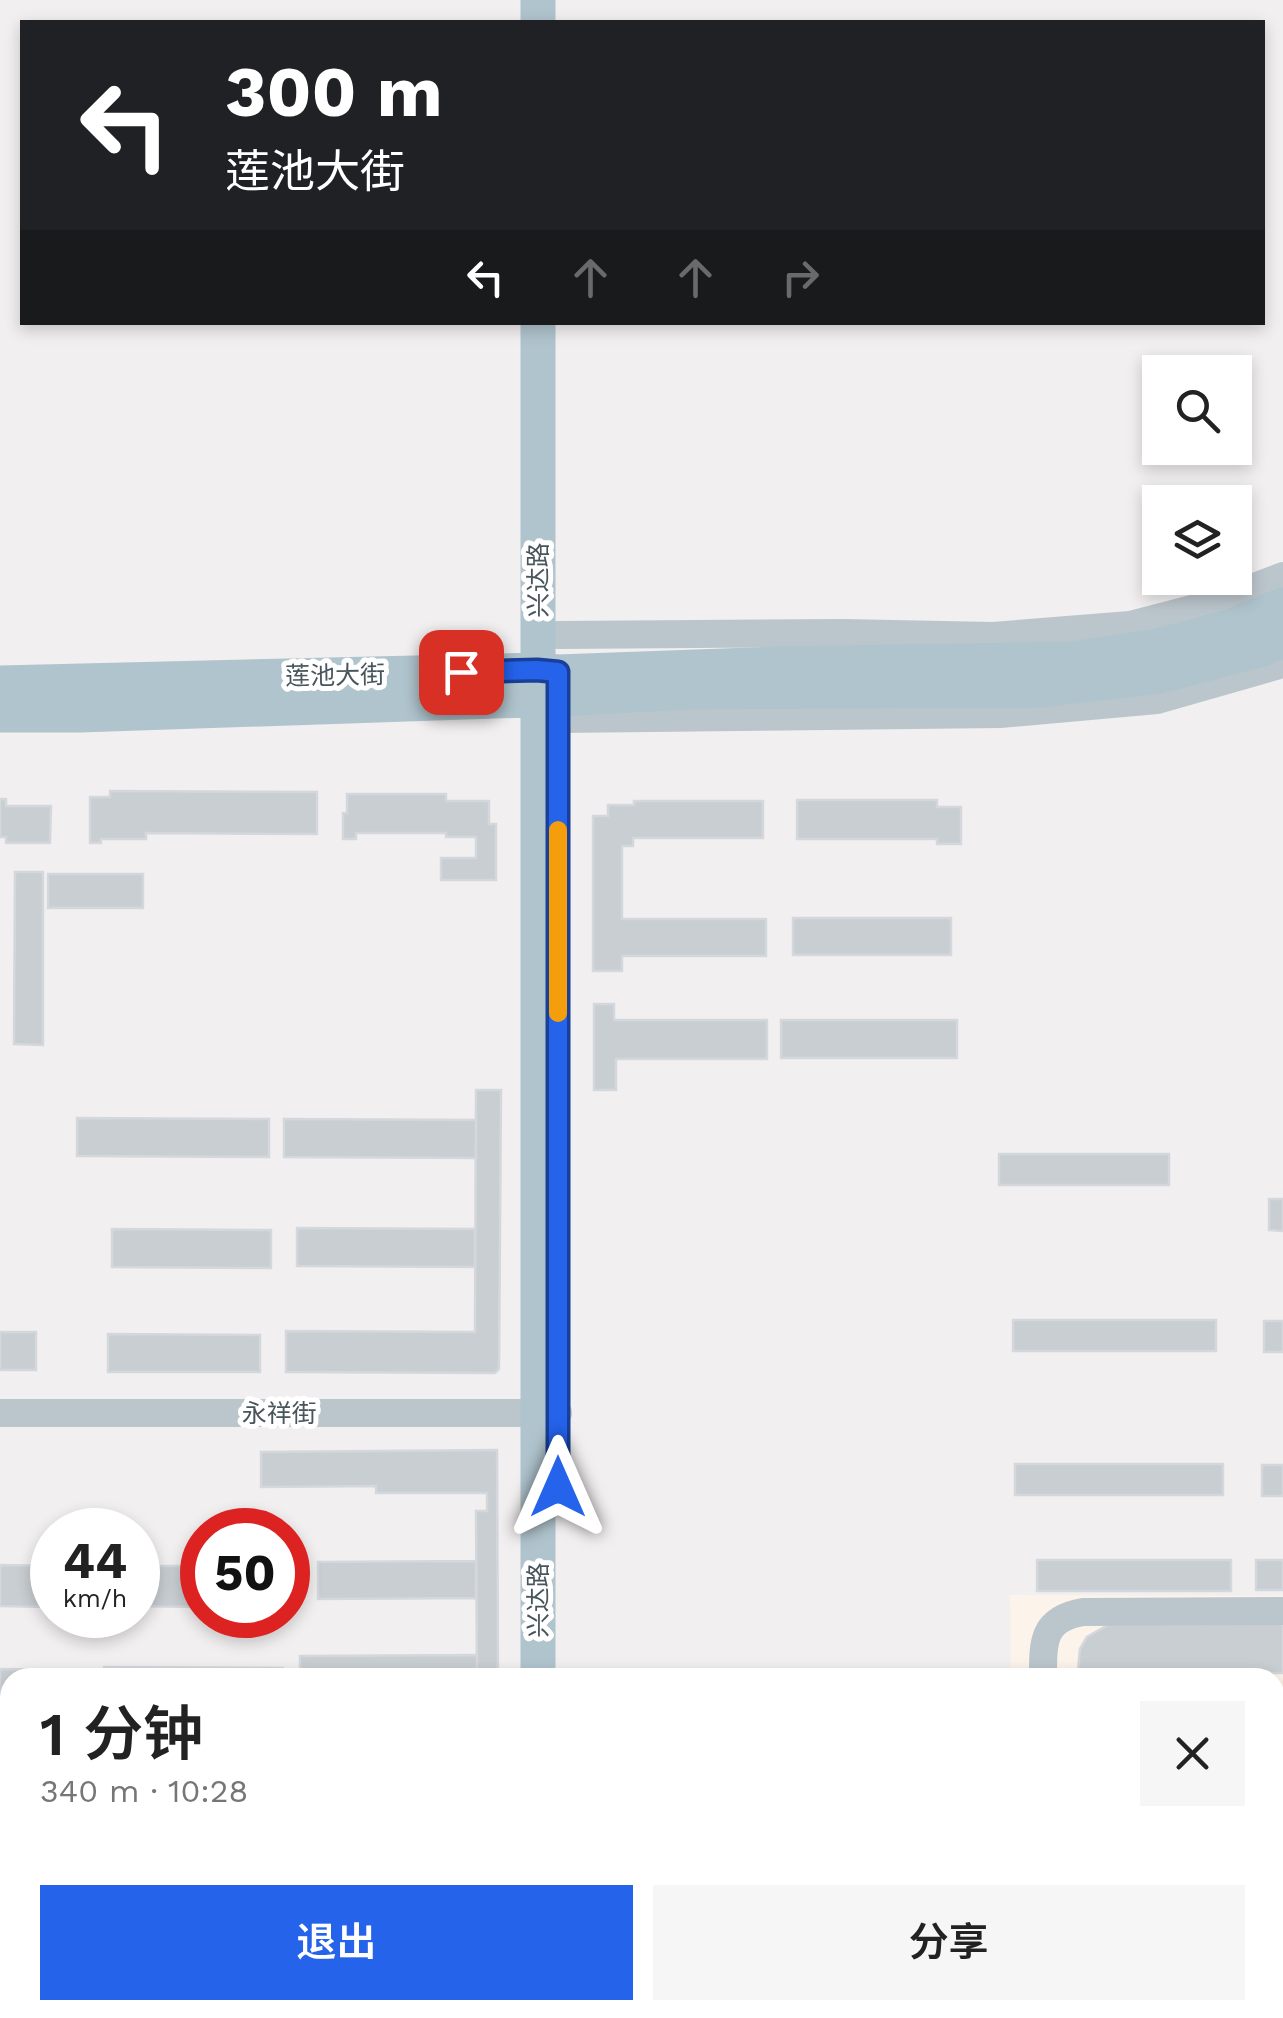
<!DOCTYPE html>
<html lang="zh">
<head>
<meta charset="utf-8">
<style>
	body { margin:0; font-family:"Work Sans","Noto Sans SC",sans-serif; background:#f6f6f6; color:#222; height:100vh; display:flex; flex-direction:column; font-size:38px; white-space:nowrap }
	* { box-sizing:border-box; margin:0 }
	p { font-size:32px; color:#767676 }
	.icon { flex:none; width:55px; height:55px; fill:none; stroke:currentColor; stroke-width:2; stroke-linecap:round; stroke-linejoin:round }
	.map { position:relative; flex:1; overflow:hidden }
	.details { position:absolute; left:0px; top:1668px; width:1285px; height:352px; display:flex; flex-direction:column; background:#fff; border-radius:30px 30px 0 0; box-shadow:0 5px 15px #0003 }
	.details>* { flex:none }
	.guide { position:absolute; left:20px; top:20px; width:1245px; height:305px; border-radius:0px; box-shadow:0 5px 15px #0003; background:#202124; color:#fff; overflow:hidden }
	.fabs { position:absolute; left:1142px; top:355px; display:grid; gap:20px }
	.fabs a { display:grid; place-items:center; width:110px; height:110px; border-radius:0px; background:#fff; box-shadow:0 5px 15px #0003; font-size:50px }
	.speed { position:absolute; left:30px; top:1508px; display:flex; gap:20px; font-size:50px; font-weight:700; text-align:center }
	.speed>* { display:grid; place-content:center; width:130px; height:130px; border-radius:50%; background:#fff; box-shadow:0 5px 15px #0003; line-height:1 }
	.speed small { font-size:25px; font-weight:400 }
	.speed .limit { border:15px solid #d22; background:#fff; color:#111 }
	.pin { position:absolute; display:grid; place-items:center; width:85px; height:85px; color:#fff; margin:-42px; border-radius:20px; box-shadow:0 5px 15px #0006 }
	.me { position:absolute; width:110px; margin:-55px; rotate:0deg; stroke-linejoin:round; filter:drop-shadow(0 0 8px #0008) }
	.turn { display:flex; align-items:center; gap:35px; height:210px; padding:0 40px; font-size:45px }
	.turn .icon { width:130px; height:130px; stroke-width:2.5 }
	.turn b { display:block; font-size:70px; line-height:85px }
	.lanes { display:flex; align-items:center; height:95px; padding:0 40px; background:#0003; justify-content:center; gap:50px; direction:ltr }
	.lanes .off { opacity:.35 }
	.round { display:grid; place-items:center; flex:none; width:105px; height:105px; border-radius:0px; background:#f6f6f6 }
	.overview { display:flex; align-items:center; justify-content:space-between; height:170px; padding:0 40px }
	h1 { font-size:60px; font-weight:600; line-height:75px }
	.action { display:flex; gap:20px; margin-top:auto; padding:20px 40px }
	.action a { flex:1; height:115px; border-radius:0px; background:#2563eb; color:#fff; font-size:40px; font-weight:600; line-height:115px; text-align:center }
	.action a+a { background:#f6f6f6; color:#222 }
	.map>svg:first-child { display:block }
</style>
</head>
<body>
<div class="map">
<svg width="1283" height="2018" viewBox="0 0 1283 2018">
	<rect width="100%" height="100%" fill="#f2eff0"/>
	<path fill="#fcf3ea" d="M 1010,1595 L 1283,1596 L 1283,2018 L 1016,2018 L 1015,2010 L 1275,2010 L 1275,1678 L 1011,1677 Z"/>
	<path fill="#c9ced2" stroke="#d4d7db" stroke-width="2.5" d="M 110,791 L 317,792 L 317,834 L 146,833 L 146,839 L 101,839 L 101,843 L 90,843 L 90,797 L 110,797 Z
		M 347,794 L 446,794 L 446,801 L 489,801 L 489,824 L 496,824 L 496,880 L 441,880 L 441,858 L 476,858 L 476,837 L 446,837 L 446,833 L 356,833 L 356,839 L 343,839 L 343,813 L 347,813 Z
		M 0,799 L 6,799 L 6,806 L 51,806 L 50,843 L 6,843 L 6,837 L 0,837 Z
		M 797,800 L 937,800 L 937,807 L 961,807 L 961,844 L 937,844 L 937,839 L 797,839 Z
		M 634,801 L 763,801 L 763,838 L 633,838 L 633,846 L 622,846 L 622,919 L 766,919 L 766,956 L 622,956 L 622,971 L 593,971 L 593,816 L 608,816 L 608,805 L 634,805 Z
		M 15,872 L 43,872 L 43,1045 L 14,1044 Z
		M 48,874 L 143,874 L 143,908 L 48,908 Z
		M 793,918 L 951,918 L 951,955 L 793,955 Z
		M 594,1004 L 614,1004 L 614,1020 L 767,1020 L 767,1059 L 616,1059 L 616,1090 L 594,1090 Z
		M 781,1020 L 957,1020 L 957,1058 L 781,1058 Z
		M 476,1090 L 501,1090 L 499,1369 L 495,1373 L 286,1372 L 286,1331 L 475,1332 Z
		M 77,1118 L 269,1119 L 269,1157 L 77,1156 Z
		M 284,1119 L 476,1120 L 476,1158 L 284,1157 Z
		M 999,1154 L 1169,1154 L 1169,1185 L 999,1185 Z
		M 1269,1199 L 1283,1199 L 1283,1231 L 1269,1230 Z
		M 297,1228 L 475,1229 L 475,1267 L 297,1266 Z
		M 112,1229 L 271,1230 L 271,1268 L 112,1267 Z
		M 1013,1320 L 1216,1320 L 1216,1351 L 1013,1351 Z
		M 1264,1321 L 1283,1321 L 1283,1352 L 1264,1352 Z
		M 0,1332 L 36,1332 L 36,1370 L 0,1370 Z
		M 108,1334 L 260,1335 L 260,1372 L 108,1372 Z
		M 497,1450 L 498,1678 L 477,1678 L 476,1511 L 487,1511 L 487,1493 L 376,1493 L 376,1486 L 261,1487 L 261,1452 Z
		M 1015,1464 L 1223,1464 L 1223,1495 L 1015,1495 Z
		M 1262,1465 L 1283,1465 L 1283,1496 L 1262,1496 Z
		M 1037,1560 L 1231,1560 L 1231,1591 L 1037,1591 Z
		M 1256,1560 L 1283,1560 L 1283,1590 L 1256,1590 Z
		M 476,1561 L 476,1598 L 318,1599 L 318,1562 Z
		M 0,1565 L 52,1566 L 52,1607 L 0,1606 Z
		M 138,1566 L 202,1566 L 202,1607 L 138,1606 Z
		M 1283,1623 L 1283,1673 L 1121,1673 L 1121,1678 L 1065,1678 L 1065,1670 L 1078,1670 L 1080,1649 L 1087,1637 L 1108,1625 Z
		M 477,1655 L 477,1678 L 300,1678 L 300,1656 Z
		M 104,1667 L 283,1668 L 283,1678 L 104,1678 Z
		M 0,1669 L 75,1670 L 75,1678 L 10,1678 L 10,1707 L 0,1707 Z
		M 1275,1698 L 1283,1698 L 1283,1748 L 1275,1748 Z
		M 0,1759 L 10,1759 L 10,1798 L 0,1798 Z
		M 1275,1779 L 1283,1779 L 1283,1828 L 1275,1828 Z
		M 1275,1868 L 1283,1868 L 1283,1915 L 1275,1915 Z
		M 0,1889 L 10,1889 L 10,1924 L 0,1924 Z
		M 1275,1947 L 1283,1947 L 1283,1996 L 1275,1996 Z
		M 392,2010 L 491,2010 L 491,2018 L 392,2018 Z
		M 1065,2010 L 1120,2010 L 1120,2018 L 1065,2018 Z"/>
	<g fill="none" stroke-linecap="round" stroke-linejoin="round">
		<path stroke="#bbc6cc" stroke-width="28" d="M 558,635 L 843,633 L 993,636 L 1130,625 L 1207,605 L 1283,576
			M 558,719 L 1000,714 L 1157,700 L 1283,664
			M 0,1413 L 558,1413
			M 1043,1678 C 1043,1642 1042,1619 1083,1612 L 1283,1611
			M 1041,2018 L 1041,2010"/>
		<path stroke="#b0c4cd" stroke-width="35" d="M 538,0 L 538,22
			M 538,322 L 538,1678
			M 0,683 L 537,670 L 558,672 L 778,664 L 1072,659 L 1158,646 L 1229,627 L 1283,605
			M 0,715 L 80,715 L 558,699 L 689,692 L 1040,690 L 1159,676 L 1263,649 L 1283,640
			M 538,2010 L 538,2018"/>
	</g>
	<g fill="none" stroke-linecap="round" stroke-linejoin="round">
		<defs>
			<path id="route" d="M 461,672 L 537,670 L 558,672 L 558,1487"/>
		</defs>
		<use href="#route" stroke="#184099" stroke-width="25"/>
		<use href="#route" stroke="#2563eb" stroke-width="18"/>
		<path stroke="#f59e0b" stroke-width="18" d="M 558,830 L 558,1013"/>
	</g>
	<g text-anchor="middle" stroke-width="10" stroke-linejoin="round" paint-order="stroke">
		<g font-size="25" fill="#48565c" stroke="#fff">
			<text transform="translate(538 580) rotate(-90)" y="9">兴达路</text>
			<text transform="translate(335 675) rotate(-1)" y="9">莲池大街</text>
			<text x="279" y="1422">永祥街</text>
			<text transform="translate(538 1600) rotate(-90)" y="9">兴达路</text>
		</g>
	</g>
</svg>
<div class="fabs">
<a><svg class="icon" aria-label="search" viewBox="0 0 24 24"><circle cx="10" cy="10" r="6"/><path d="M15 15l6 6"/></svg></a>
<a><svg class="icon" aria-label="layers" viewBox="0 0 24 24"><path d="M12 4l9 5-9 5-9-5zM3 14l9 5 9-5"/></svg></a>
</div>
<div class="speed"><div>44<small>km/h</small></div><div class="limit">50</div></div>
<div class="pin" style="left:461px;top:672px;background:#d93025"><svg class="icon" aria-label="arrive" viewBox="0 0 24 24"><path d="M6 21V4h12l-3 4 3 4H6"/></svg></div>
<svg class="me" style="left:558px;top:1487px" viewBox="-20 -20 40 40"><path d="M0-17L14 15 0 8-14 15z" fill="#2563eb" stroke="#fff" stroke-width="4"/></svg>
<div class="guide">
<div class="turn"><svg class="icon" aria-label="left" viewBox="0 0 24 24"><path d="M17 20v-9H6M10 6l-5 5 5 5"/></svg><div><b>300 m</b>莲池大街</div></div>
<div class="lanes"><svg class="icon" aria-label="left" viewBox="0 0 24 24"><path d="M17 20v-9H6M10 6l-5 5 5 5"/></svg><svg class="icon off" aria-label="ahead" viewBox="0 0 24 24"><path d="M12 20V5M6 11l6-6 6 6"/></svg><svg class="icon off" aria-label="ahead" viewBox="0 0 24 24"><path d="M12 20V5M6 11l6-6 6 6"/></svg><svg class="icon off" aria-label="right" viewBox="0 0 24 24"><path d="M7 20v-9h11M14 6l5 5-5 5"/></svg></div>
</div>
<section class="details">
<div class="overview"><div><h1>1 分钟</h1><p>340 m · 10:28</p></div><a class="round"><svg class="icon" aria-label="close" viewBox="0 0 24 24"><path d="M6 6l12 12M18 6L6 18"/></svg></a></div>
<div class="action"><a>退出</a><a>分享</a></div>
</section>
</div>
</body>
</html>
